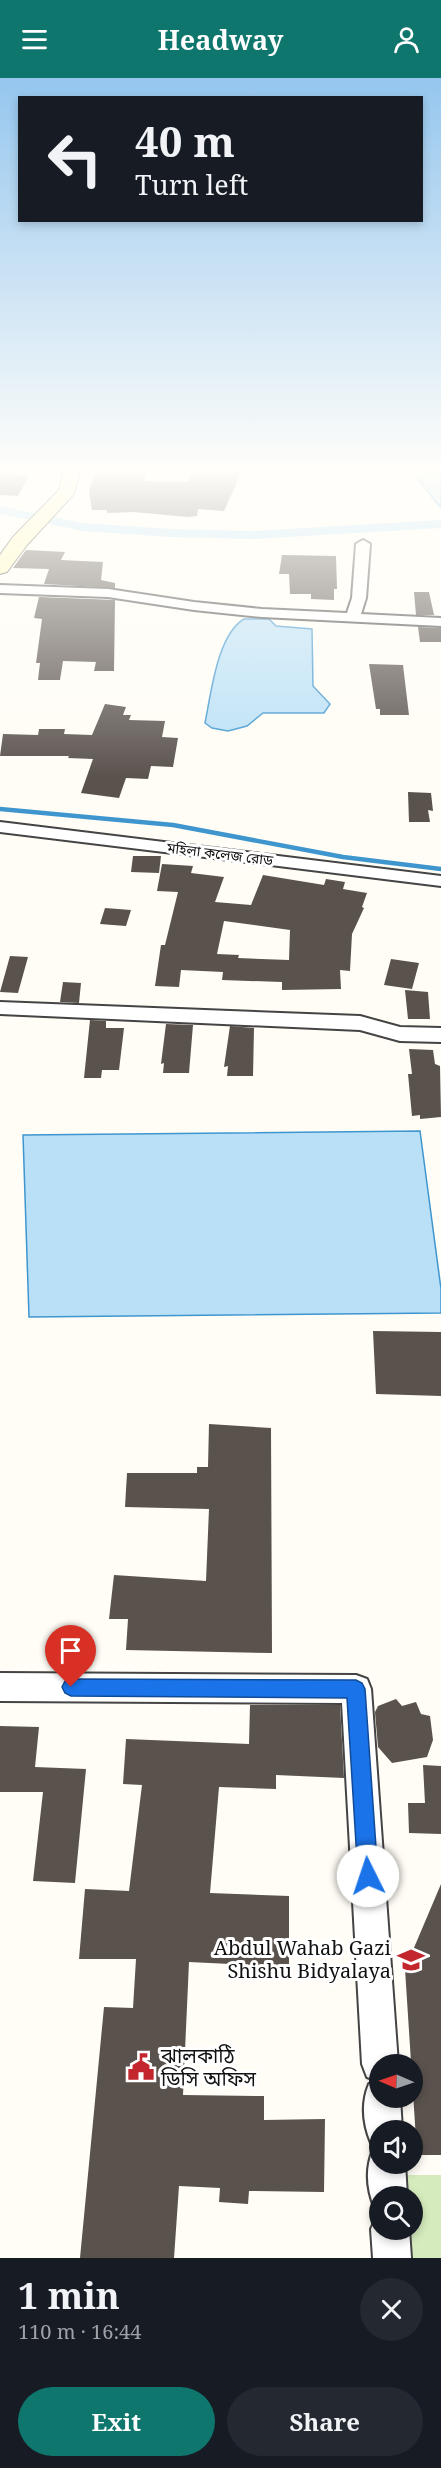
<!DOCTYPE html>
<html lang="en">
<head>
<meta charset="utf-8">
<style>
	body { margin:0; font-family:"Noto Serif","Noto Sans Bengali",serif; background:#242831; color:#f1f3f6; height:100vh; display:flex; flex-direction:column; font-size:22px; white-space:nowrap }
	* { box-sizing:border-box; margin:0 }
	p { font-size:20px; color:#9ea1a6 }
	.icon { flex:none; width:33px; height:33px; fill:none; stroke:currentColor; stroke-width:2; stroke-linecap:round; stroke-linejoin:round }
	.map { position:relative; height:2180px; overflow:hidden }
	.drawer { display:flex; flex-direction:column; background:#171b24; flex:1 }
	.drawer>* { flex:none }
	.top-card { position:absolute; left:18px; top:18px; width:405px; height:126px; border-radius:0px; box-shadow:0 3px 9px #0003; background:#171b24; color:#f1f3f6; overflow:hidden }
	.needle { width:39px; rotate:272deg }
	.tools { position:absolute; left:369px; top:1976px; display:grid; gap:12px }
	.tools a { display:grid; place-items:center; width:54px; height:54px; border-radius:50%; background:#171b24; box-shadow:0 3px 9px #0003; font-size:30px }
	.pin { position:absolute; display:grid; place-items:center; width:51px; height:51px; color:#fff; margin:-62px -26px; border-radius:50% 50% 50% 0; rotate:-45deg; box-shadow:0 0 6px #0007 }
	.pin .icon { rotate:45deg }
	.me { position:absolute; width:66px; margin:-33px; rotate:356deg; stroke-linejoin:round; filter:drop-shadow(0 0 4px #0008) }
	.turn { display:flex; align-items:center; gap:21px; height:126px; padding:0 18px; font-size:27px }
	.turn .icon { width:78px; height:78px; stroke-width:2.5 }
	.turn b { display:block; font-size:42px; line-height:51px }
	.round { display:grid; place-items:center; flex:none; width:63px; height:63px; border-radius:32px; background:#242831 }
	.head { display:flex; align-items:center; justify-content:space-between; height:102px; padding:0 18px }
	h1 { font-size:36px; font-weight:700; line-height:45px }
	.action { display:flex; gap:12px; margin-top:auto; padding:12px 18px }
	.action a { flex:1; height:69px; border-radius:36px; background:#0f766e; color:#fff; font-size:24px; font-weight:700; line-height:69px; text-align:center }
	.action a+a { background:#242831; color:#f1f3f6 }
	header { display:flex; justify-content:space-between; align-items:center; height:78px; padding:0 18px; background:#0f766e; color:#fff; font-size:27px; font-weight:700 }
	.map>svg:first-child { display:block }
</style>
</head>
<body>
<header><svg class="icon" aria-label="menu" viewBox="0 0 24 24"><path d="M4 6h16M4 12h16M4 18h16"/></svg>Headway<svg class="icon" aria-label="person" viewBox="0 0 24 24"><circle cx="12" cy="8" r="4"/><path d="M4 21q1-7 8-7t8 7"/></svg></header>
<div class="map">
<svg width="441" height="2180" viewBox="0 0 441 2180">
	<rect width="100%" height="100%" fill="#fffdf5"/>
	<path fill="#d5ebbd" d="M 396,2097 L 441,2097 L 441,2180 L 392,2180 L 390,2151 L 412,2151 L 412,2118 L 388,2118 Z"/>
	<path fill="#b9e0f7" stroke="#3f96cf" stroke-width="1.5" d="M 413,395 L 441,395 L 441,430 Z
		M 244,541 L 269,541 L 276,548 L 312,551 L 313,608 L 330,626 L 324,635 L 263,635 L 247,648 L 228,653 L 212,650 L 205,645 C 211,616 217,557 244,541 Z
		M 420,1053 L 441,1211 L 441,1235 L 29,1239 L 23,1057 Z"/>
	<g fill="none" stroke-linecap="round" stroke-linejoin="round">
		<path stroke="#3f96cf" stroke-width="4.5" d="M 0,731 L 173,747 L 343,779 L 441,791"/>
		<path fill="#b9e0f7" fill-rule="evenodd" d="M 0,428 L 83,445 L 170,451 L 254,453 L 441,442 L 441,450 L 254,461 L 170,459 L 83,453 L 0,436 Z"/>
	</g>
	<path fill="#5a524d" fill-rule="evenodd" d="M 95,395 L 146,395 L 144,403 L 189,404 L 191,396 L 241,395 L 224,433 L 198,431 L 197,438 L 188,439 L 133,434 L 107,435 L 107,432 L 92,432 L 89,413 Z
		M 0,396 L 29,397 L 18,418 L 0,417 Z
		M 26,472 L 65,474 L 61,482 L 103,484 L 101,502 L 115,505 L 115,510 L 44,506 L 49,491 L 13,490 Z
		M 282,477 L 336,478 L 337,511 L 334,511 L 334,522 L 311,521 L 311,516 L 290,516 L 289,496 L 279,496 Z
		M 414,514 L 429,514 L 434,537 L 416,537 Z
		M 39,519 L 115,522 L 114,593 L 94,593 L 96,584 L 63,583 L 60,602 L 38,602 L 40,585 L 36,585 L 42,541 L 34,540 Z
		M 418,549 L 441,550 L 441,564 L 420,564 Z
		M 369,586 L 403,587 L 409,637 L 380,637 L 380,631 L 376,631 Z
		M 105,626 L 126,629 L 123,637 L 131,637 L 129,642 L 165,643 L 162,659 L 178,660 L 173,689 L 151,688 L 148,701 L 126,700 L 119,720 L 81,715 L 93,681 L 68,680 L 69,678 L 0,678 L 3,656 L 38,657 L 39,651 L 65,651 L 64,656 L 92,657 Z
		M 408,714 L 431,715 L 433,733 L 428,732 L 430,744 L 409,744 Z
		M 133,778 L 161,778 L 159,795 L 131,794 Z
		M 162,786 L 193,788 L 191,795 L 224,799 L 215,824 L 251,827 L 263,797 L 324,807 L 326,801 L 345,804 L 343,811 L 367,815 L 362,829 L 364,830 L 352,856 L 350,893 L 340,892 L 341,911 L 282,912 L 282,904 L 222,902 L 223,894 L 181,892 L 179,909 L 155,908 L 161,867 L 165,867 L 178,814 L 157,813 ZM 224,843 L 290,852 L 289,882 L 238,880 L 239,877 L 217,876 Z
		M 105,830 L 131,832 L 126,848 L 100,846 Z
		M 10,878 L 28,879 L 18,915 L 0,914 Z
		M 391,881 L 419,885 L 412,911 L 384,907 Z
		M 63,904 L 81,905 L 79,925 L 60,924 Z
		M 405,912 L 428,914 L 430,941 L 408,941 Z
		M 90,942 L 106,943 L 106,950 L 124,950 L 119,992 L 102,992 L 101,1000 L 84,1000 Z
		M 166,946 L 193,947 L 189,995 L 163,995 L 164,985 L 161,986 Z
		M 230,948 L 254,950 L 253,998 L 227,998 L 228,988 L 224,989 Z
		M 409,971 L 433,972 L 435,986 L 440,988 L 441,1039 L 420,1041 L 420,1037 L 412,1038 L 408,996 L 412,996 Z
		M 373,1253 L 441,1254 L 441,1318 L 376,1316 Z
		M 209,1346 L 271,1350 L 272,1575 L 126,1572 L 128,1541 L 109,1541 L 114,1497 L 206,1503 L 209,1431 L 125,1429 L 127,1395 L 197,1395 L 197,1389 L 208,1389 Z
		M 396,1621 L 402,1628 L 416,1624 L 421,1636 L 430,1638 L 433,1662 L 427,1679 L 392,1685 L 378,1669 L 375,1634 L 378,1628 Z
		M 250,1627 L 340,1627 L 344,1700 L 276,1697 L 276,1711 L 219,1709 L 210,1815 L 289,1818 L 289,1889 L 189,1884 L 183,2017 L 264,2018 L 264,2042 L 325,2041 L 324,2114 L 249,2113 L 248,2126 L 219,2124 L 220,2110 L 179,2108 L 174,2180 L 80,2180 L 104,1929 L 133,1930 L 136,1881 L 79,1881 L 85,1811 L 129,1813 L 142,1707 L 123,1706 L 126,1661 L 249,1666 Z
		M 0,1648 L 39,1649 L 35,1689 L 86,1691 L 75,1805 L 33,1803 L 43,1714 L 0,1714 Z
		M 423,1687 L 441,1688 L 441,1756 L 409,1755 L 408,1725 L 425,1725 Z
		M 441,1806 L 441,2077 L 417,2077 L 405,1891 Z"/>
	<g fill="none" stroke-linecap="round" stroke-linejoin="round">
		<defs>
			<path id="minor" d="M 363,462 L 370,466 L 366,520 L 361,536 L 441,540 L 441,548 L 262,539 L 194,532 L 108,519 L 0,515 L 0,507 L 108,511 L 194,524 L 262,531 L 347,535 L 352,520 L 356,466 Z
				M 0,744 L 441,798 L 441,808 L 0,754 Z
				M 0,924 L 360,938 L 400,949 L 441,950 L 441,964 L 400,963 L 360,952 L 0,936 Z
				M 0,1595 L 356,1597 L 367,1601 L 371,1611 L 398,1986 L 380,1986 L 380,2019 L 400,2019 L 402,2052 L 380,2052 L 380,2068 L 371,2065 C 363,2046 361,2025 369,2006 L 378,2003 L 367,1999 L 362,1986 L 342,1625 L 0,1623 Z
				M 380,2069 L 380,2085 L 405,2085 L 407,2118 L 380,2118 L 380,2133 L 375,2131 C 367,2112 365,2091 373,2072 Z
				M 380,2136 L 380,2151 L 409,2151 L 411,2180 L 373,2180 L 371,2151 L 377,2138 Z"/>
			<path id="secondary" d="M 63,395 L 80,395 L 73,417 L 27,467 L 7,494 L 0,496 L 0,477 L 13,459 L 59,412 Z"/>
		</defs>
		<use href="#minor" stroke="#444" stroke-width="4"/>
		<use href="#secondary" stroke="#333" stroke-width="2"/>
		<use href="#minor" fill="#fff" fill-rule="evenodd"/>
		<use href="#secondary" fill="#fff6b0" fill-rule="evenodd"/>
	</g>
	<linearGradient id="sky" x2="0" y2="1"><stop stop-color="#95c6ee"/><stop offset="0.56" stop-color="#fffefa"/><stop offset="1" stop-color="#fffefa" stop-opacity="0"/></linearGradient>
	<rect width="441" height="700" fill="url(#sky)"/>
	<path fill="#1a73e8" stroke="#114b97" stroke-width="1.5" d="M 71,1601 L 356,1602 L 362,1605 L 365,1611 L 378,1798 L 375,1806 L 368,1808 L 361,1806 L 358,1798 L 347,1620 L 71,1618 L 65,1615 L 62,1609 L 65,1603 Z"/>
	<defs>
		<symbol id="school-bare" viewBox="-9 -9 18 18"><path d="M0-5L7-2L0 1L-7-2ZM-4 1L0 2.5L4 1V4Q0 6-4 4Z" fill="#c4262e" stroke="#fff" stroke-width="2.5" paint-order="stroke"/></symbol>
		<symbol id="civic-bare" viewBox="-9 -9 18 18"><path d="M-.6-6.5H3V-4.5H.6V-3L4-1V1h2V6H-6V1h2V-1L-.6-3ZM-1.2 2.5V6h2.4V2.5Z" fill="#c4262e" stroke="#fff" stroke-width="2.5" paint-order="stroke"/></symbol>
	</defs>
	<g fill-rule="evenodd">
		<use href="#school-bare" x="392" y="1863" width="38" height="38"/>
		<use href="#civic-bare" x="122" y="1970" width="38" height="38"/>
	</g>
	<g text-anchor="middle" stroke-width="6" stroke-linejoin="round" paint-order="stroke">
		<g font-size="14" fill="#111" stroke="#fff">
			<text transform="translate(220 776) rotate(7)" y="5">মহিলা কলেজ রোড</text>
		</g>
		<g font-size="20" fill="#111" stroke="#fff" text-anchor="end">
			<text x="391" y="1877">Abdul Wahab Gazi<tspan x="391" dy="23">Shishu Bidyalaya</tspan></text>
			<text x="161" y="1985" text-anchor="start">ঝালকাঠি<tspan x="161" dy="23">ডিসি অফিস</tspan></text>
		</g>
	</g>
</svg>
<div class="tools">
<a><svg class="needle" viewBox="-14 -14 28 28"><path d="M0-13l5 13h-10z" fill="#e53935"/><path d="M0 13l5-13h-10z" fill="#9ea1a6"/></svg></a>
<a><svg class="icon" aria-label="sound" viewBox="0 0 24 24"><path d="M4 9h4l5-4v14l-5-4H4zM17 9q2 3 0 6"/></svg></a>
<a><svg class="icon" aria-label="search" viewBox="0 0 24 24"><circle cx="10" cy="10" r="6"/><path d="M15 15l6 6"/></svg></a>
</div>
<div class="pin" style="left:71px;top:1609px;background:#d93025"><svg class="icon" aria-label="arrive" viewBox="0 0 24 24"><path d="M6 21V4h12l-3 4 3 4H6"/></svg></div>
<svg class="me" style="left:368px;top:1798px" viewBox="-20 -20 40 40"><circle r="19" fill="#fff"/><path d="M0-13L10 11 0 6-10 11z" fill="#1a73e8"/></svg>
<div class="top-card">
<div class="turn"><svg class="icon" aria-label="left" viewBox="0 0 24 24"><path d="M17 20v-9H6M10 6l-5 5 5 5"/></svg><div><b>40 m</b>Turn left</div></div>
</div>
</div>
<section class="drawer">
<div class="head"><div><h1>1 min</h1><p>110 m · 16:44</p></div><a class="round"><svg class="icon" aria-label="close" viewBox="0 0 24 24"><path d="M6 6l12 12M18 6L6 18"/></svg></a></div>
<div class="action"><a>Exit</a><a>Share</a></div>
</section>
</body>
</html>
